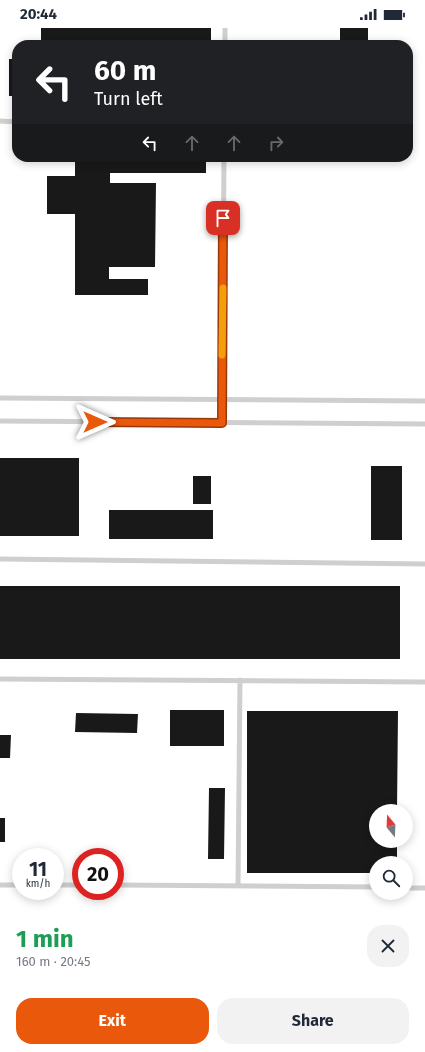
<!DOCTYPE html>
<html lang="en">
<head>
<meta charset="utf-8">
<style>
	body { margin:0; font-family:"Fira Sans",sans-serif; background:#f2f2f3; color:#1f2937; height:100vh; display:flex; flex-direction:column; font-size:15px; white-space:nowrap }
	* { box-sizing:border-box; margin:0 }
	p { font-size:13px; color:#747a83 }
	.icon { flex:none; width:22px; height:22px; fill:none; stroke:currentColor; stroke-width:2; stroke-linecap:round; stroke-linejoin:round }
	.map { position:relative; height:884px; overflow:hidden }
	.drawer { display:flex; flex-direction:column; background:#fff; flex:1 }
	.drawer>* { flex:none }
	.hud { position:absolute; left:12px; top:12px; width:401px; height:122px; border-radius:16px; box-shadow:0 2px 10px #0003; background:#202124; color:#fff; overflow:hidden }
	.needle { width:26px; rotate:341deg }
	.controls { position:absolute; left:369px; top:776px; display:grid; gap:8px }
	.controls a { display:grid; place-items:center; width:44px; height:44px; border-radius:50%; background:#fff; box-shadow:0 2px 10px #0003; font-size:20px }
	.speed { position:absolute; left:12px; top:820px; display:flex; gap:8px; font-size:20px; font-weight:700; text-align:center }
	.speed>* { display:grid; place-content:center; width:52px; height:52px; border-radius:50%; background:#fff; box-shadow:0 2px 10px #0003; line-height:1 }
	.speed small { font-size:10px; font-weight:400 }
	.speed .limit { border:6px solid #d22; background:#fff; color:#111 }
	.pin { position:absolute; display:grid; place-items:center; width:34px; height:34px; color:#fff; margin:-17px; border-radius:8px; box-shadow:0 2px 6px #0006 }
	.me { position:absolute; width:44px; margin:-22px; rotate:90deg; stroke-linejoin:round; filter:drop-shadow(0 0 3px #0008) }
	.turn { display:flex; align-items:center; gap:14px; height:84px; padding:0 16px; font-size:18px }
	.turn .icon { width:52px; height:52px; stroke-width:2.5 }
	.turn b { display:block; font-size:28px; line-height:34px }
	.lanes { display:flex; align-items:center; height:38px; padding:0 16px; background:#0003; justify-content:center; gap:20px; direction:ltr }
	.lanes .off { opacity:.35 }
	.round { display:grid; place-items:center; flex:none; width:42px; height:42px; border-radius:16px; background:#f2f2f3 }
	.overview { display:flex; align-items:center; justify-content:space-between; height:68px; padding:0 16px }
	h1 { font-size:24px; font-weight:700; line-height:30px; color:#1e9e55 }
	.primary-button { display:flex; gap:8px; margin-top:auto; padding:8px 16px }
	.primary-button a { flex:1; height:46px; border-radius:16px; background:#ea580c; color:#fff; font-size:16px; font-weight:700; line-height:46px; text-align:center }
	.primary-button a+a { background:#f2f2f3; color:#1f2937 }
	.status { display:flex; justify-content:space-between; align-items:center; height:28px; padding:0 20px; background:#fff; direction:ltr }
	.status svg { height:11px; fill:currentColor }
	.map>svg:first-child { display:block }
</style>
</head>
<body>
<div class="status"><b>20:44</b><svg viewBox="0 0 49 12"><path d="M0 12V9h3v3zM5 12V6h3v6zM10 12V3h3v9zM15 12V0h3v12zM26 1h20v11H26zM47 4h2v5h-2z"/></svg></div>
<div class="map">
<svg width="425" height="884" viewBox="0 0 425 884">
	<rect width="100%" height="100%" fill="#fff"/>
	<path fill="#191919" d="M 41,0 L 211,0 L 211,17 L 41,17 Z
		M 340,0 L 368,0 L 368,17 L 340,17 Z
		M 254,14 L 289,14 L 289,17 L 254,17 Z
		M 9,31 L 17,31 L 17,68 L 9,68 Z
		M 75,129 L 206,129 L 206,145 L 110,145 L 110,155 L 156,155 L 155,239 L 109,239 L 109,251 L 148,251 L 148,267 L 75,267 L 75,186 L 47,186 L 47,148 L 75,148 Z
		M 0,430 L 79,430 L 79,508 L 0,508 Z
		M 371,438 L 402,438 L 402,512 L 371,512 Z
		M 193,448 L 211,448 L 211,476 L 193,476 Z
		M 109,482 L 213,482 L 213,511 L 109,511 Z
		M 0,558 L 400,558 L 400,631 L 0,631 Z
		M 170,682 L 224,682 L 224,718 L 170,718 Z
		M 247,683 L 398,683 L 397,783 L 376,783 L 376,813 L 397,813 L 397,835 L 376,835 L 376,845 L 247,845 Z
		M 76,685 L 138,686 L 137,705 L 75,704 Z
		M 0,707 L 11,707 L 10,730 L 0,730 Z
		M 209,760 L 225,760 L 224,831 L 208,831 Z
		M 0,790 L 5,790 L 5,814 L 0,814 Z"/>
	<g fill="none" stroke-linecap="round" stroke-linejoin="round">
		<path stroke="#cfcfcf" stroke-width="5" d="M 225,17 L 225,0
			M 0,93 L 17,94
			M 0,370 L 425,373
			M 0,393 L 425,396
			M 222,395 L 224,129
			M 0,531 L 425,536
			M 0,651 L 425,654
			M 0,857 L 21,857
			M 55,857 L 81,857
			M 115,857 L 376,859
			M 238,858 L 240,652
			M 406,860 L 425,860"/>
	</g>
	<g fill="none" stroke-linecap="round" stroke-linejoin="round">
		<defs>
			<path id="route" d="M 95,394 L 222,395 L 223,190"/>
		</defs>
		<use href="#route" stroke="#983908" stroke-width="10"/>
		<use href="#route" stroke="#ea580c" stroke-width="7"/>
		<path stroke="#f59e0b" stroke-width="7" d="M 222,327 L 223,260"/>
	</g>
</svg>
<div class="controls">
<a><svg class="needle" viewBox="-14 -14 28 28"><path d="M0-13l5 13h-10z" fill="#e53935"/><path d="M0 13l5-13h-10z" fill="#747a83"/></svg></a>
<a><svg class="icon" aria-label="search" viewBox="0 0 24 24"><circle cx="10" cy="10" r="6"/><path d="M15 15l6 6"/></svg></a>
</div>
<div class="speed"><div>11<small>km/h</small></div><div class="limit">20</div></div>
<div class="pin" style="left:223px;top:190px;background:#d93025"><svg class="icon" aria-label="arrive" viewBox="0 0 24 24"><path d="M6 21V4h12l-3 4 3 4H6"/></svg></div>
<svg class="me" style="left:95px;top:394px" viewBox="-20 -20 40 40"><path d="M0-17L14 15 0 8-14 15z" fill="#ea580c" stroke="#fff" stroke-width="4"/></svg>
<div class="hud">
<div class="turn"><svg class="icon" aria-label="left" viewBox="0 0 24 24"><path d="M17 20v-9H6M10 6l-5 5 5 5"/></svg><div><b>60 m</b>Turn left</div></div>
<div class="lanes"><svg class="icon" aria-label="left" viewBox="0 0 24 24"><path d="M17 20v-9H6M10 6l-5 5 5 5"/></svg><svg class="icon off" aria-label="ahead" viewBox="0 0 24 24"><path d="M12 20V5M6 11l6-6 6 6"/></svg><svg class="icon off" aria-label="ahead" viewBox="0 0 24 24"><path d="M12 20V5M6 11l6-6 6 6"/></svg><svg class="icon off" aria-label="right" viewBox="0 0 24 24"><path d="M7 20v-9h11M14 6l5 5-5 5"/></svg></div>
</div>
</div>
<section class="drawer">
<div class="overview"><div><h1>1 min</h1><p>160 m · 20:45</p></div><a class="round"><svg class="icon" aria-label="close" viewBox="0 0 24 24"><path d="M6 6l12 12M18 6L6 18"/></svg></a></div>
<div class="primary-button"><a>Exit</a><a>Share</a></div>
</section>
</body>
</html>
